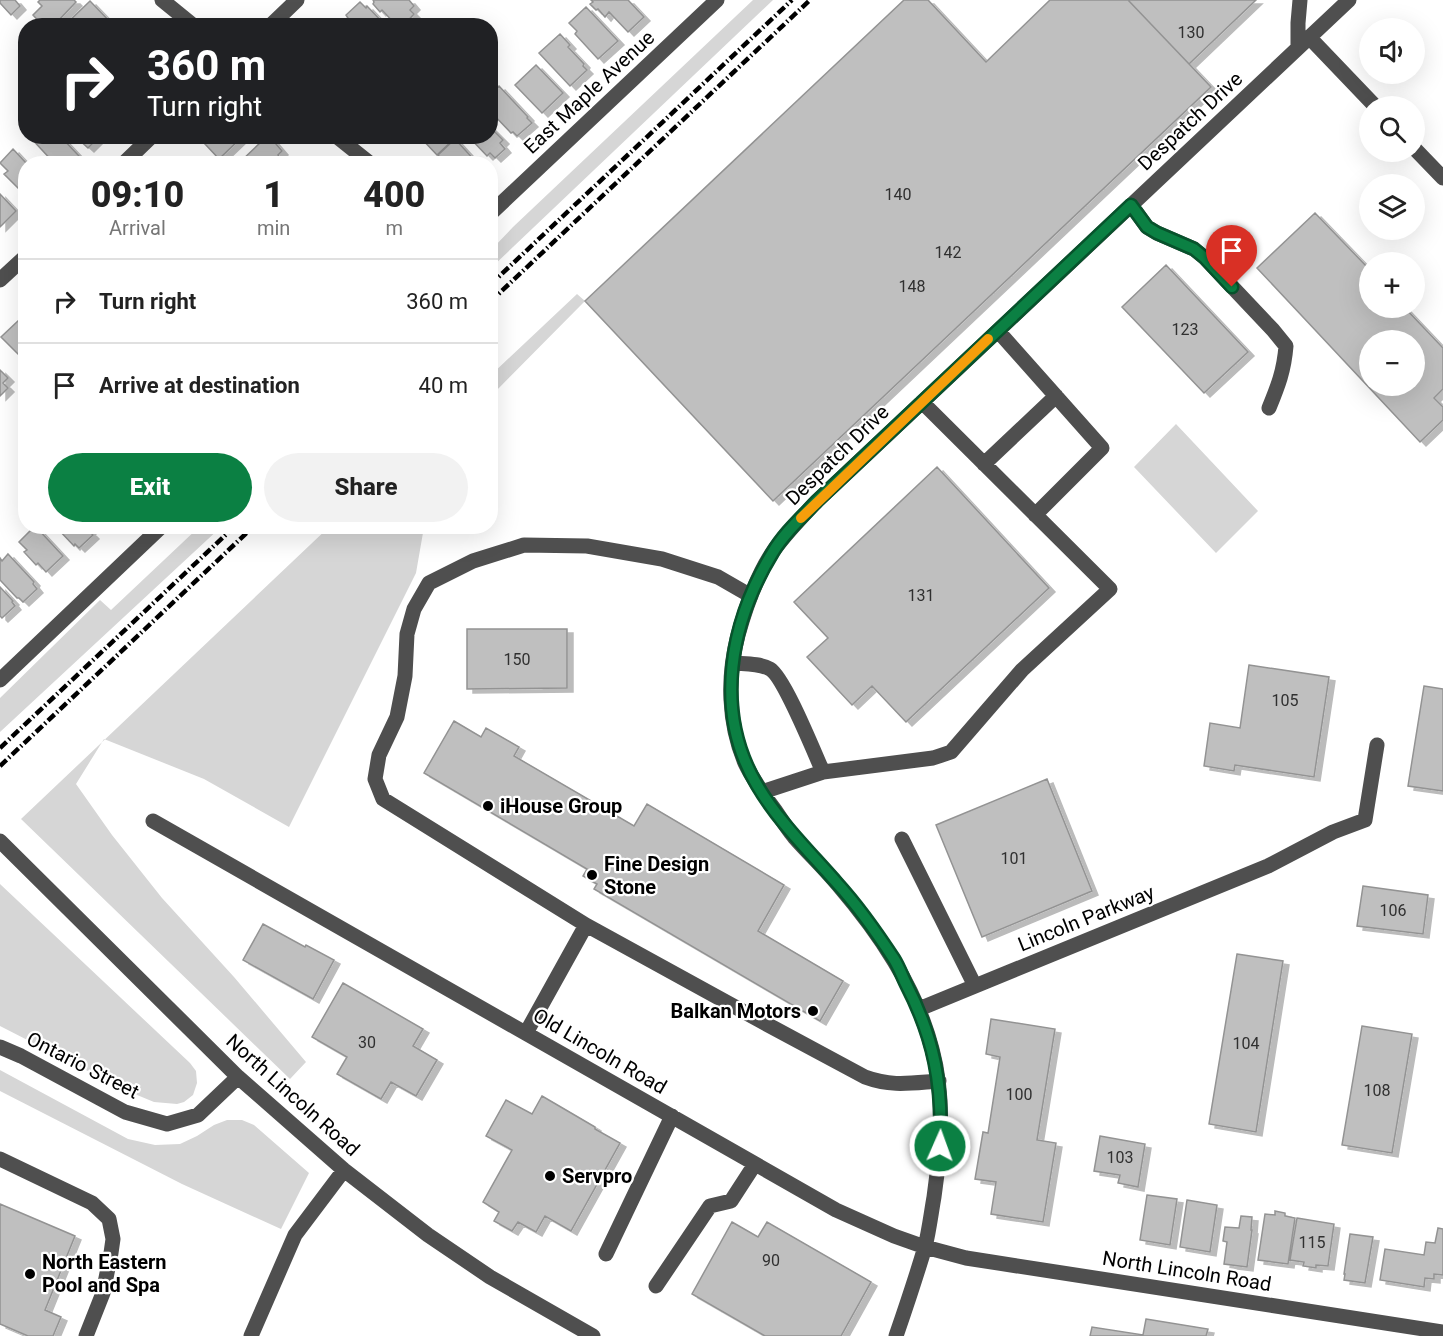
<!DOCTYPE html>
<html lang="en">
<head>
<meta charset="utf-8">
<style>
	body { margin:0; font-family:Roboto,sans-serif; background:#f2f2f2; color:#222; height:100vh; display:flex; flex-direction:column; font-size:22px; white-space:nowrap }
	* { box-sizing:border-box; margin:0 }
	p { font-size:20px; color:#767676 }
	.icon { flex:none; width:33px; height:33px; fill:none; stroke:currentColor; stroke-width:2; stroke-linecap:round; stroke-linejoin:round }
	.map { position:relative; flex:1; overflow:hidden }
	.side { position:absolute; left:18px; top:156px; width:480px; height:378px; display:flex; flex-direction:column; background:#fff; border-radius:24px; box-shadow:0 6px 24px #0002 }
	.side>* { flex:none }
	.banner { position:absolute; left:18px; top:18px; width:480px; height:126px; border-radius:24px; box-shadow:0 6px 24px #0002; background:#202124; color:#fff; overflow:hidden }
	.buttons { position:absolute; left:1359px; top:18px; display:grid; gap:12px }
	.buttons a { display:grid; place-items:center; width:66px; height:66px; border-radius:50%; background:#fff; box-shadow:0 6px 24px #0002; font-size:30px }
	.pin { position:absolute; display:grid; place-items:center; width:51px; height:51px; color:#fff; margin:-62px -26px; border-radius:50% 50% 50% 0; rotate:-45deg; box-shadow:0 0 6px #0007 }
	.pin .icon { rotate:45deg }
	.me { position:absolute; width:66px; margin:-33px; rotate:2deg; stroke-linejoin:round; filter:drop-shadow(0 0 4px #0008) }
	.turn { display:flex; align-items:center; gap:21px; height:126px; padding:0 30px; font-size:27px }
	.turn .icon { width:78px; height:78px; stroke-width:2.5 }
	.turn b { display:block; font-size:42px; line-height:51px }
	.eta { display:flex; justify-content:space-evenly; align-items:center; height:102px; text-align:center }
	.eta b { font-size:36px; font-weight:800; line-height:42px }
	.primary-button { display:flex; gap:12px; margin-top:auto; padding:12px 30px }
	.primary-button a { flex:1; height:69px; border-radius:36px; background:#0b8043; color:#fff; font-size:24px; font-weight:800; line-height:69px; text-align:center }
	.primary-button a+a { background:#f2f2f2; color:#222 }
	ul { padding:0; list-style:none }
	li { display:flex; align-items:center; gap:18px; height:84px; padding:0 30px; border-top:2px solid #e0e0e0 }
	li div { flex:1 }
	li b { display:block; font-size:22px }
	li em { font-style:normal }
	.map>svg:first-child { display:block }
</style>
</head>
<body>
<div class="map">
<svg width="1443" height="1336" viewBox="0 0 1443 1336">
	<defs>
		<filter id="shadow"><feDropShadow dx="6" dy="4" stdDeviation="0" flood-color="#0004"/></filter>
	</defs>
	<rect width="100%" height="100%" fill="#fff"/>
	<path fill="#d6d6d6" d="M 753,0 L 773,0 L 491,268 L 491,250 L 513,227 Z
		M 577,294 L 585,301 L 491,396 L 491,375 Z
		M 1176,424 L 1258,511 L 1216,553 L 1134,467 Z
		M 330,526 L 424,527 L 416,573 L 289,827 L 204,779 L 104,739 L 76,784 L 112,835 L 162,898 L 234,977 L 306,1062 L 290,1079 L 21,819 Z
		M 199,527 L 221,527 L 0,732 L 0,698 L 100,600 L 111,610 Z
		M 0,884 L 190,1063 L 196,1071 L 197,1083 L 193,1095 L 184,1102 L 177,1104 L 154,1102 L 125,1090 L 0,1026 Z
		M 0,1070 L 128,1139 L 155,1145 L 180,1144 L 197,1136 L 214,1125 L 227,1120 L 242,1120 L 254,1125 L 309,1173 L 281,1229 L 182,1184 L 0,1091 Z"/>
	<path fill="#bfbfbf" stroke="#939393" stroke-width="1.5" fill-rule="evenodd" filter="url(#shadow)" d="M 0,0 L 15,0 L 20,6 L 11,15 L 0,3 Z
		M 40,0 L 74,0 L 76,2 L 57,22 L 54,19 L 48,26 L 43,26 L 33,15 L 42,6 L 38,2 Z
		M 373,0 L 409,0 L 414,6 L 410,10 L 414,14 L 403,26 L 397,26 L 382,10 L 380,12 L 373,4 L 374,2 Z
		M 591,0 L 628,0 L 644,17 L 628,32 L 609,12 L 605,17 L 598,9 L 596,10 L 590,4 L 593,2 Z
		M 904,0 L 928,0 L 986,62 L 1050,0 L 1128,0 L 1211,87 L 773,501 L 585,301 Z
		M 1128,0 L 1256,0 L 1189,64 Z
		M 90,1 L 114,26 L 64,26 Z
		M 360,2 L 366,8 L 367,6 L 386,26 L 353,26 L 346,15 Z
		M 586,7 L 618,41 L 598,59 L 575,34 L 577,31 L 569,23 Z
		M 560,34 L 570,45 L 568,47 L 584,64 L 583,66 L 587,70 L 570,86 L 539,53 Z
		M 536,65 L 563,93 L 542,113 L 515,85 Z
		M 499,86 L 528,117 L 527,118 L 532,123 L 517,136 L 513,132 L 511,133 L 490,111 L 490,95 Z
		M 490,127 L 503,140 L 500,143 L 505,149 L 495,158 L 490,153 L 487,156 L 468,136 L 490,136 Z
		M 29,136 L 60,136 L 79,156 L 72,164 L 67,159 L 63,164 L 55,164 Z
		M 75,136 L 100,136 L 88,148 Z
		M 213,136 L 243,136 L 219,159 L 205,144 Z
		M 419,136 L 454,136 L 455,138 L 437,155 Z
		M 270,137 L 282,151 L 278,155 L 279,157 L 272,164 L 238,164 L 263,140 L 265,142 Z
		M 455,139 L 478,164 L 446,164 L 438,155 Z
		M 13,149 L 27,164 L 26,164 L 26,196 L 4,174 L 8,171 L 0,163 Z
		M 0,194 L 16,211 L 0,227 Z
		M 1315,213 L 1370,270 L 1370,308 L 1405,308 L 1443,348 L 1443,389 L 1434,398 L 1443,407 L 1443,420 L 1420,442 L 1257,268 ZM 1370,340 L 1414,340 L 1414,386 L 1370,386 Z
		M 1166,265 L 1248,352 L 1204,393 L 1122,307 Z
		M 19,320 L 26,326 L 26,362 L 1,337 Z
		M 0,370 L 8,378 L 3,383 L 8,388 L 0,396 Z
		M 937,467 L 1049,588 L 906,722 L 872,686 L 852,705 L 807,657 L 828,638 L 794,602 Z
		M 88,526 L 91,529 L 89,531 L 93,535 L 79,548 L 75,544 L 74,546 L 56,527 Z
		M 37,528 L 63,556 L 46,572 L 38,563 L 36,565 L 24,552 L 27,550 L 19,542 L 31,530 L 33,531 Z
		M 8,554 L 34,582 L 33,584 L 37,589 L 23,602 L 19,598 L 17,598 L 0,580 L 0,558 L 2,561 Z
		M 0,587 L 13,601 L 12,602 L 15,606 L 2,618 L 0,616 Z
		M 467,629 L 567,629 L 567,688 L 467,689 Z
		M 1249,665 L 1329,677 L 1314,777 L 1235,765 L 1234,771 L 1204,766 L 1210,723 L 1240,728 Z
		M 1424,686 L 1443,689 L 1443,791 L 1408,786 Z
		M 454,721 L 481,737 L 486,728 L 519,747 L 514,756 L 634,826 L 647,804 L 784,885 L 758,931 L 843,981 L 820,1021 L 594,889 L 597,884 L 583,876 L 587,869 L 424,773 Z
		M 1047,779 L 1092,891 L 982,937 L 936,825 Z
		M 1363,886 L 1428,895 L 1423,934 L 1357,926 Z
		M 263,924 L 305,947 L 306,945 L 334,960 L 313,999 L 243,960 Z
		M 1237,954 L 1283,961 L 1256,1132 L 1209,1124 Z
		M 343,983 L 423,1029 L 413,1046 L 437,1060 L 416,1096 L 391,1082 L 381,1099 L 337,1074 L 347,1057 L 312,1037 Z
		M 991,1019 L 1055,1029 L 1037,1140 L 1056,1143 L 1043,1222 L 991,1214 L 996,1182 L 975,1179 L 983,1132 L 988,1133 L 1000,1057 L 986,1054 Z
		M 1362,1026 L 1412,1034 L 1392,1153 L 1342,1145 Z
		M 542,1096 L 595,1127 L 595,1129 L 620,1143 L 571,1231 L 545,1216 L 536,1232 L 518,1222 L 512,1231 L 494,1221 L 499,1212 L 483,1202 L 512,1150 L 486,1136 L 506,1100 L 532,1114 Z
		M 1100,1136 L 1145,1144 L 1138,1187 L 1118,1183 L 1120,1175 L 1094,1171 Z
		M 1147,1195 L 1177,1199 L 1170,1245 L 1140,1240 Z
		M 1187,1200 L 1217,1205 L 1210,1252 L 1180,1247 Z
		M 0,1204 L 75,1236 L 45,1310 L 61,1317 L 53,1336 L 28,1336 L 0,1324 Z
		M 1275,1211 L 1285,1213 L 1285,1216 L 1295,1218 L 1288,1264 L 1258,1260 L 1265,1214 L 1275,1215 Z
		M 1241,1216 L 1252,1217 L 1251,1230 L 1252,1230 L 1247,1267 L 1224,1264 L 1227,1242 L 1223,1241 L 1225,1227 L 1239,1228 Z
		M 1297,1218 L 1334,1224 L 1328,1266 L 1316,1265 L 1316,1268 L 1303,1266 L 1304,1262 L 1290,1260 Z
		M 732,1222 L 758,1237 L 767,1222 L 871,1282 L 841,1336 L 765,1336 L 692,1294 Z
		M 1438,1228 L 1443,1229 L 1443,1275 L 1434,1274 L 1434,1279 L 1425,1278 L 1424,1287 L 1380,1280 L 1385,1249 L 1424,1255 L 1426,1242 L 1435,1243 Z
		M 1350,1234 L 1373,1237 L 1365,1283 L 1344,1280 L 1345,1274 L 1344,1274 Z
		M 1146,1319 L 1208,1329 L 1206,1336 L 1090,1336 L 1092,1327 L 1143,1335 Z"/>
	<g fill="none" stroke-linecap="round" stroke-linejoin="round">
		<path stroke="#4f4f4f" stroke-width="15" d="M 162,0 L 194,26
			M 270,26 L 297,0
			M 1309,37 L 1375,106
			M 1298,48 L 1298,23 L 1300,0
			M 336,136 L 371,164
			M 1414,148 L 1443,178
			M 123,164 L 152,136
			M 1131,205 L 1147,227 L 1157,233 L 1194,249 L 1205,258 L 1273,330 L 1286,346 C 1284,371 1278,386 1269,408
			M 490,214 L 717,0
			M 0,280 L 26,256
			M 998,331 L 1102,448 L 1035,515
			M 984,464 L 1056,396
			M 733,663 C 745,664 759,663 770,669 C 784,677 814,752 823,772 L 762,792
			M 0,680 L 162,526
			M 823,772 L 933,758 L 951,752 L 1022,670 L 1110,589 L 922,402
			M 153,821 L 836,1210 L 894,1236 L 925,1247 L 966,1258 L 1443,1332
			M 902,839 L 975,986
			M 0,841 L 238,1077 L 344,1170 L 428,1235 L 490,1277 L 593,1336
			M 586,925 L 383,799 L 375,779 L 379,755 L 397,717 L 405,676 L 407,634 L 414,609 L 429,583 L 473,561 L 524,545 L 587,546 L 662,559 L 718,577 L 751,596
			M 919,1009 L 1268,866 L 1333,832 L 1365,820 L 1377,745
			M 526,1033 L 586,925 L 759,1020 L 865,1077 C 892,1087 911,1083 939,1081
			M 0,1047 L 21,1056 L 125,1112 L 167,1124 L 198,1115 L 238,1077
			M 0,1159 L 92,1203 L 109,1219 L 113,1239 L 111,1253 L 103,1293 L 86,1336
			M 606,1254 L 672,1116
			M 656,1286 L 710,1206 L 731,1201 L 755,1164
			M 251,1336 L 295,1235 L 344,1170
			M 896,1336 C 906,1307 916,1277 925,1247 C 929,1231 931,1214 934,1197 C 941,1148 945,1097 932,1049 C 916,987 879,933 838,885 C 824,868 808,853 794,837 C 787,828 781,819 775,810 C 764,795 753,780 745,763 C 728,723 727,677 738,635 C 746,606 757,575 774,550 C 787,532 802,517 817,501 L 1349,0"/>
		<path stroke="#000" stroke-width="4.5" stroke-dasharray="9 3 1.5 3" stroke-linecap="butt" d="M 490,285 L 792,0
			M 490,302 L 810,0
			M 0,748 L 235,526
			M 0,766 L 254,526"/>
	</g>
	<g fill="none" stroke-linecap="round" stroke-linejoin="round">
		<defs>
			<path id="route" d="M 940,1146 C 943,1085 934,1038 906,984 C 902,976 899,967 894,959 C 877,933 858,906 837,883 C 809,851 778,821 757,785 C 713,711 730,622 773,552 C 784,533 802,517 817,501 L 1131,205 L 1147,227 L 1157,233 L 1194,249 L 1205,258 L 1232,287"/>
		</defs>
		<use href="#route" stroke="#07532c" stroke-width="15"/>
		<use href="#route" stroke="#0b8043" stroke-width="10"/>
		<path stroke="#f59e0b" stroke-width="10" d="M 801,518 L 988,339"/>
	</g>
	<g fill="#000" stroke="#fff" stroke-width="2">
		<circle cx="488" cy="806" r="6"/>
		<circle cx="592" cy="875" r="6"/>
		<circle cx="813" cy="1011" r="6"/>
		<circle cx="550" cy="1176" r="6"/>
		<circle cx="30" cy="1274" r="6"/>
	</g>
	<g text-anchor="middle" stroke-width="4.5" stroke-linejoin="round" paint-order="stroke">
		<g font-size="16" fill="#303030">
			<text x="1191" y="38">130</text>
			<text x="898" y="200">140</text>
			<text x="948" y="258">142</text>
			<text x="912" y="292">148</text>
			<text x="1185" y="335">123</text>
			<text x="921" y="601">131</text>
			<text x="517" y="665">150</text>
			<text x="1285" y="706">105</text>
			<text x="1014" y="864">101</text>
			<text x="1393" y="916">106</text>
			<text x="367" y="1048">30</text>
			<text x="1246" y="1049">104</text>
			<text x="1377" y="1096">108</text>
			<text x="1019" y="1100">100</text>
			<text x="1120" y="1163">103</text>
			<text x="1312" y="1248">115</text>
			<text x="771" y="1266">90</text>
		</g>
		<g font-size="20" fill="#000" stroke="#fff">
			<text transform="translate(589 92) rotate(-43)" y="7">East Maple Avenue</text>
			<text transform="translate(1190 121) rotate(-43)" y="7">Despatch Drive</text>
			<text transform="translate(837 455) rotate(-44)" y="7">Despatch Drive</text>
			<text transform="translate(1086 918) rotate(-22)" y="7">Lincoln Parkway</text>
			<text transform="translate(600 1051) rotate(30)" y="7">Old Lincoln Road</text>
			<text transform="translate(83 1065) rotate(27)" y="7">Ontario Street</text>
			<text transform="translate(293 1095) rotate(42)" y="7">North Lincoln Road</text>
			<text transform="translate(1187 1271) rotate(9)" y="7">North Lincoln Road</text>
		</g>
		<g font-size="20" font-weight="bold" fill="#000" stroke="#fff" text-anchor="start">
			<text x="500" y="813">iHouse Group</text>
			<text x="604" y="871">Fine Design<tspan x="604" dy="23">Stone</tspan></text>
			<text x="801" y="1018" text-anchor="end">Balkan Motors</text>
			<text x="562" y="1183">Servpro</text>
			<text x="42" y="1269">North Eastern<tspan x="42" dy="23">Pool and Spa</tspan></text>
		</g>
	</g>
</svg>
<div class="buttons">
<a><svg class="icon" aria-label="sound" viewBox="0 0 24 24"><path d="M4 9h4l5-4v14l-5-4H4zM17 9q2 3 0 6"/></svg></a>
<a><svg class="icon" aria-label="search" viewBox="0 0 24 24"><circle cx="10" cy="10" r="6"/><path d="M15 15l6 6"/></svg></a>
<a><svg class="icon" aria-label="layers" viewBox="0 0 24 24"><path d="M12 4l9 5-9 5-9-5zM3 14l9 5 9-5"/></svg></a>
<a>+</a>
<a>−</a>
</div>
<div class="pin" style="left:1232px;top:287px;background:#d93025"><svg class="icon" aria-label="arrive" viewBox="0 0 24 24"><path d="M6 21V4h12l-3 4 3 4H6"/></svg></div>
<svg class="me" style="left:940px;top:1146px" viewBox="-20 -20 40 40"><circle r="17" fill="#0b8043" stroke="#fff" stroke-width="3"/><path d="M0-11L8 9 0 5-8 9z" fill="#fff"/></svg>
<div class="banner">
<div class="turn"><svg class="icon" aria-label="right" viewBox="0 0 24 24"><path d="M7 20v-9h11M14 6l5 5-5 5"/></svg><div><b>360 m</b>Turn right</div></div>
</div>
<section class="side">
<div class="eta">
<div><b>09:10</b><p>Arrival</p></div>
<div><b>1</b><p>min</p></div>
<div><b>400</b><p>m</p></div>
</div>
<ul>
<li><svg class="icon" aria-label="right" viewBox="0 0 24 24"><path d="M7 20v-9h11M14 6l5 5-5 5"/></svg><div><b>Turn right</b></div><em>360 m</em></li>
<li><svg class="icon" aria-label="arrive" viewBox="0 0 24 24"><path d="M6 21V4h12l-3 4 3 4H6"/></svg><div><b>Arrive at destination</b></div><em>40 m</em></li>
</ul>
<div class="primary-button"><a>Exit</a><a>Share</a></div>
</section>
</div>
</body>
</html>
